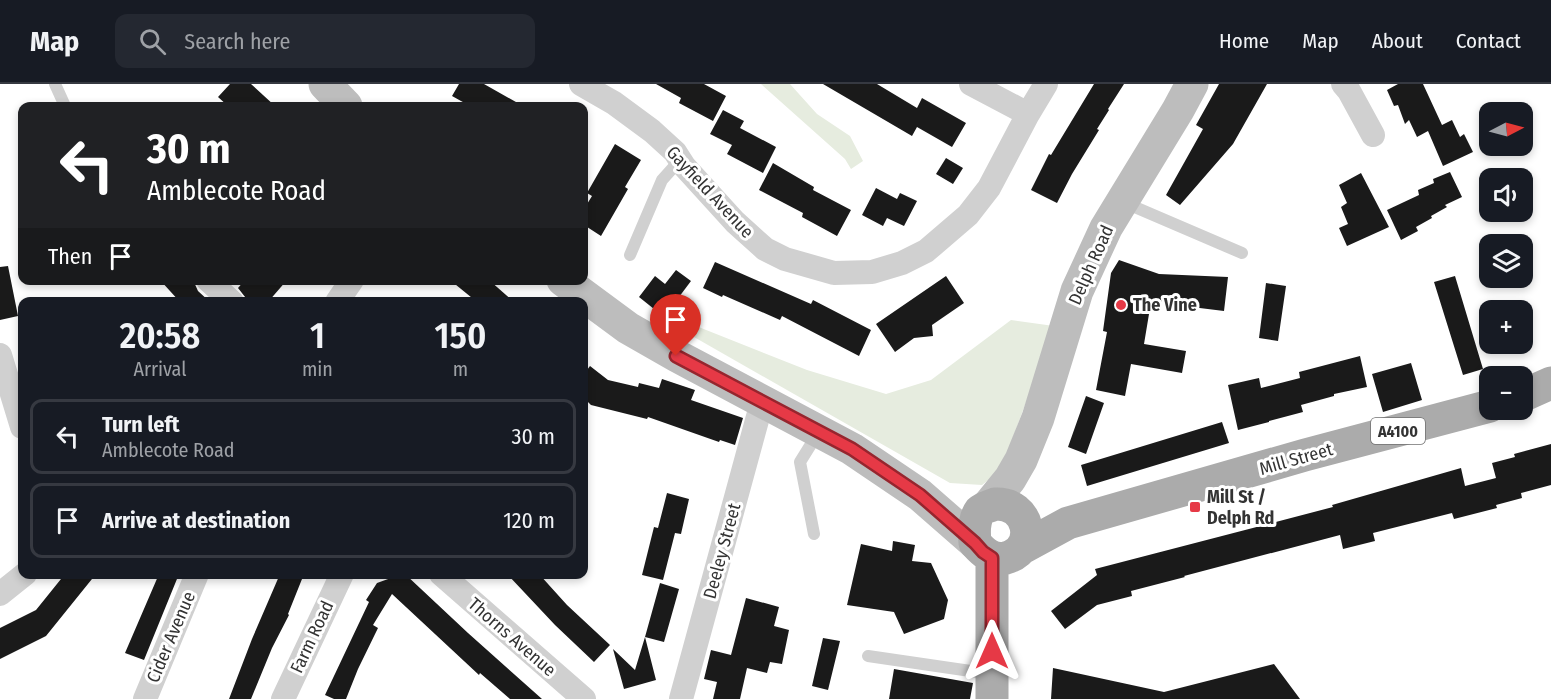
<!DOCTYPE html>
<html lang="en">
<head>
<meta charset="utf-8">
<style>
	body { margin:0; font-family:"Fira Sans Condensed",sans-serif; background:#242831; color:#f1f3f6; height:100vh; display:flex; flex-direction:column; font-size:22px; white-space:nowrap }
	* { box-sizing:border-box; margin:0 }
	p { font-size:20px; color:#9ea1a6 }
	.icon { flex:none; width:33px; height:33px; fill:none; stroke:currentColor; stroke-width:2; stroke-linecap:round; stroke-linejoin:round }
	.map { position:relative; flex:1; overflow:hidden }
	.panel { position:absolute; left:18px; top:213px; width:570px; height:282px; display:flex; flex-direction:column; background:#171b24; border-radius:12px; box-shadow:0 3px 9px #0003 }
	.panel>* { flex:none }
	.banner { position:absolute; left:18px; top:18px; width:570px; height:183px; border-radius:12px; box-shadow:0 3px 9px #0003; background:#202124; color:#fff; overflow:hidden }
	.needle { width:39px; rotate:84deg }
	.fabs { position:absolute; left:1479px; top:18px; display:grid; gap:12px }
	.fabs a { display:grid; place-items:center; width:54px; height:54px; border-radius:12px; background:#171b24; box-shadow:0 3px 9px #0003; font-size:30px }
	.pin { position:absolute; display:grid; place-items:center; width:51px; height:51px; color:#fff; margin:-62px -26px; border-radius:50% 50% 50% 0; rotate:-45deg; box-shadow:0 0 6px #0007 }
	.pin .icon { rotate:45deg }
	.me { position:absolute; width:66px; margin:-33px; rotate:0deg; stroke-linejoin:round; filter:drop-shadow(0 0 4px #0008) }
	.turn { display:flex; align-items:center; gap:21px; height:126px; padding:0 30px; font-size:27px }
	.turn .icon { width:78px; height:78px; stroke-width:2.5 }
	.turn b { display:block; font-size:42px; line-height:51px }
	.then { display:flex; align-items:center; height:57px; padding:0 30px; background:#0003; gap:12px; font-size:22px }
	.eta { display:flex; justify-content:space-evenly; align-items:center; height:102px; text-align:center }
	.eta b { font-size:36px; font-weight:600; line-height:42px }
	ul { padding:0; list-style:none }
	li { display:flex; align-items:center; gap:18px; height:75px; margin:0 12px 9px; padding:0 18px; border:3px solid #363941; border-radius:12px }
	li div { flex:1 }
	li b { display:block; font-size:22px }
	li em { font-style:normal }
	header { display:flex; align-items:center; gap:36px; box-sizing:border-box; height:84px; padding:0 30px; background:#171b24; border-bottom:2px solid #363941 }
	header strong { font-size:28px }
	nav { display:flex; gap:33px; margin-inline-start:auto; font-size:21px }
	.search { width:420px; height:54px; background:#242831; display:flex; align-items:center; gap:15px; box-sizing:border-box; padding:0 21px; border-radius:12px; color:#9ea1a6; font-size:22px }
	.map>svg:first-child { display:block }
</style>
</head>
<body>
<header>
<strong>Map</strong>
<div class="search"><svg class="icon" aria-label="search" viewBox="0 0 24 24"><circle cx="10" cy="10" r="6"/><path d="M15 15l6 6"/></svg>Search here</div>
<nav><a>Home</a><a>Map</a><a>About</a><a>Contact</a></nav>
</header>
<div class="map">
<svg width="1551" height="615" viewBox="0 0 1551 615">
	<rect width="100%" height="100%" fill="#fff"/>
	<path fill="#e6ecdf" d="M 761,0 L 790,0 L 817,30 L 850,52 L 863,77 L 851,85 L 845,75 Z
		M 676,234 L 807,286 L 886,310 L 931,296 L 1011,236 L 1054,242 L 1001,386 L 982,401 L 950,399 L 673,241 Z"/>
	<path fill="#1a1a1a" d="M 230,0 L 251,0 L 275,22 L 228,22 L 218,13 Z
		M 459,0 L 484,0 L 523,22 L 470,22 L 452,12 Z
		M 656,0 L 704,0 L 726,12 L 713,37 L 679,19 L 681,14 Z
		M 823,0 L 877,0 L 917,24 L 922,14 L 966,39 L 952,63 L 917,43 L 912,52 Z
		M 1094,0 L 1124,0 L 1108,25 L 1109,26 L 1097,45 L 1099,46 L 1072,90 L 1057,119 L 1031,106 L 1049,70 L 1051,71 Z
		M 1219,0 L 1267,0 L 1233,60 L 1180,121 L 1166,111 L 1203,45 L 1196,41 Z
		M 1398,0 L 1423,0 L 1442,41 L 1452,36 L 1460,53 L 1464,50 L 1473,68 L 1443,82 L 1428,47 L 1417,53 L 1409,36 L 1405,40 L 1398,21 L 1394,22 L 1387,6 Z
		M 723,26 L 744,37 L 740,44 L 776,63 L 763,89 L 727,70 L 732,61 L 710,50 Z
		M 615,60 L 641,76 L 625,103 L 628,105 L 601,152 L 584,141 L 584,125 L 592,112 L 587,109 Z
		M 946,74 L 963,84 L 953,100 L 936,90 Z
		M 773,79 L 814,103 L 813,106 L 851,126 L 837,152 L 802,133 L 803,129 L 759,106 Z
		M 1450,88 L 1462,113 L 1445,121 L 1447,123 L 1431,132 L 1432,134 L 1416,143 L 1418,147 L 1401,156 L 1387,126 L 1419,111 L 1418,106 L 1434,99 L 1433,95 Z
		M 1361,89 L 1389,143 L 1347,162 L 1339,144 L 1348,140 L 1341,123 L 1347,119 L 1339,101 Z
		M 876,104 L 897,115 L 900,109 L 917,117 L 904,142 L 887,134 L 883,142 L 862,131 Z
		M 1119,176 L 1159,190 L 1228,193 L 1224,227 L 1151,218 L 1144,260 L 1186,267 L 1182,289 L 1131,280 L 1125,312 L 1096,306 L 1107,248 L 1103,247 L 1111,189 Z
		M 715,178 L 811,220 L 813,216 L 871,246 L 859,272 L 782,232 L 780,236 L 723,211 L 722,213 L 703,204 Z
		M 8,182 L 18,232 L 0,236 L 0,183 Z
		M 676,186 L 691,197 L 664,233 L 639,213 L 655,192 L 665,200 Z
		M 946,192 L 964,219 L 932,241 L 933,252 L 914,254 L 895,268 L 876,240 Z
		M 1455,192 L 1483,285 L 1463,291 L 1434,198 Z
		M 160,196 L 193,196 L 198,207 L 210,218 L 180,218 Z
		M 245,196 L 287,196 L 268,218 L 249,218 L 238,204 Z
		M 450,196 L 489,196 L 514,218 L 477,218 Z
		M 1266,199 L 1286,202 L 1278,257 L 1259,254 Z
		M 1360,272 L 1367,303 L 1334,310 L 1334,312 L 1301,321 L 1303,328 L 1269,337 L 1269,338 L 1238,346 L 1228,301 L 1259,294 L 1261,304 L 1300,294 L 1299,288 Z
		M 1411,279 L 1422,316 L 1383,328 L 1372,290 Z
		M 590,282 L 608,296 L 638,303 L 639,299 L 659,304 L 662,295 L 695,306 L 691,316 L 743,334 L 735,361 L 720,356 L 719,358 L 648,333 L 647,335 L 591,321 L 584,314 L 584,290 Z
		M 1086,312 L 1104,319 L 1086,370 L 1068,363 Z
		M 1222,338 L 1229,359 L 1087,402 L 1081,381 Z
		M 1551,360 L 1551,401 L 1521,409 L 1522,414 L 1496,421 L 1497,424 L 1454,435 L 1452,429 L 1373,449 L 1375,457 L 1343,465 L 1340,451 L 1184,492 L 1185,493 L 1131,507 L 1132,512 L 1097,521 L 1065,545 L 1051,527 L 1097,491 L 1095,485 L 1333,423 L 1332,421 L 1461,384 L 1465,402 L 1496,394 L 1492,379 L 1515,373 L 1514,370 Z
		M 667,409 L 689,415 L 681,450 L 675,449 L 663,496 L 642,491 L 654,443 L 658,444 Z
		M 893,457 L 915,461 L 912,477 L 931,479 L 948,516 L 944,535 L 904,550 L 894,528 L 847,521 L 861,460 L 892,467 Z
		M 65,490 L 96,490 L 46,552 L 0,575 L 0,544 L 36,526 Z
		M 159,490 L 179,490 L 144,576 L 125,569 Z
		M 280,490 L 304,490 L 288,530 L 289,531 L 272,564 L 251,615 L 229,615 L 252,555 Z
		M 402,490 L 405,490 L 468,549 L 542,615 L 510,615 L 480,589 L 479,591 L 392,510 L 373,541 L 378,544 L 358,585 L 346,615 L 334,615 L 325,611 L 369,518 L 366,516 L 377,499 Z
		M 507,490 L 539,490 L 567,521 L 610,561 L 594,578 L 555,541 Z
		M 660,499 L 679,505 L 664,558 L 645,553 Z
		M 746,514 L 779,523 L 774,542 L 789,546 L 782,580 L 770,578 L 767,589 L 747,584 L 740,615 L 713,615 L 717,598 L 704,595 L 711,566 L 731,571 Z
		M 645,553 L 656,596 L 624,605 L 613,565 L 635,586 Z
		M 823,554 L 840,557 L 828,606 L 812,602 Z
		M 1274,580 L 1300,615 L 1051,615 L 1053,584 L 1164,608 Z
		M 894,585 L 973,599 L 970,615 L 889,615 Z"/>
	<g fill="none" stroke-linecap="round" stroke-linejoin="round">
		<path stroke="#d0d0d0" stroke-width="12" d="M 55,0 L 65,22
			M 1123,118 L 1242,169
			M 630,171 L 662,96 L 680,76
			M 814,450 L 800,378 L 818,349
			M 868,572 L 991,590"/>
		<path stroke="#d0d0d0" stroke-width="24" d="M 581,0 L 614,19 L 652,47 L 675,68 L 684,82 L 735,138 L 765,165 L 785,175 L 834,189 L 872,188 L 902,179 L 926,167 L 968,131 L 989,104 L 1028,30 L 1046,0
			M 971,0 L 1028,30
			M 1343,0 L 1349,7 L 1373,51
			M 208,196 L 232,218
			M 337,218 L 352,196
			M 0,271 L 22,343
			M 441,490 L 584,615
			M 0,510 L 25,490
			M 145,615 L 197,490
			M 283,615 L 342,490
			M 681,615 L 762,318"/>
		<path stroke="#bdbdbd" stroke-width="33" d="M 325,0 L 346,22
			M 563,196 L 628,244 L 677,272 L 852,365 L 920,411 L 975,459
			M 988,422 L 1010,395 L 1021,376 L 1038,334 L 1077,207 L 1106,144 L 1178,26 L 1192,0"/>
		<path stroke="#ababab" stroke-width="33" d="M 1522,312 L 1551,299
			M 995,420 C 1029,418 1040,464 1006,474 C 992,477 983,468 975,459 C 974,449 974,435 980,427 C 984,423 991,422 995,420 Z
			M 1022,464 L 1068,439 L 1305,371 L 1490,322
			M 992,615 L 992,474"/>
	</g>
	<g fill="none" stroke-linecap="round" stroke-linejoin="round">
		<defs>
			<path id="route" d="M 676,272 L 852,365 L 920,411 L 975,459 L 983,468 L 992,474 L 992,567"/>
		</defs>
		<use href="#route" stroke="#96252e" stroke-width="15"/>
		<use href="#route" stroke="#e63946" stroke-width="10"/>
	</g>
	<g fill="#e63946" stroke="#fff" stroke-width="2">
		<circle cx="1121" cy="221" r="6"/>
		<rect x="1189" y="417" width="12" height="12" rx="3"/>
	</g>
	<g text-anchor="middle" stroke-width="6" stroke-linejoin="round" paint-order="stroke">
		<rect fill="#fff" stroke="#707070" stroke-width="1.5" x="1371" y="334" width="54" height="26" rx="4.5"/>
		<g font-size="16" font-weight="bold" fill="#333">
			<text x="1398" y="353">A4100</text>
		</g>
		<g font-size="18" fill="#333" stroke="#fff">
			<text transform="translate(710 108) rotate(47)" y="6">Gayfield Avenue</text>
			<text transform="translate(1091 181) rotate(-66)" y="6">Delph Road</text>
			<text transform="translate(1296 375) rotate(-16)" y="6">Mill Street</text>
			<text transform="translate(722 467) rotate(-75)" y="6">Deeley Street</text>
			<text transform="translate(171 553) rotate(-67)" y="6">Cider Avenue</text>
			<text transform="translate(312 553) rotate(-65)" y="6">Farm Road</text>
			<text transform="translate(512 553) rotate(41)" y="6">Thorns Avenue</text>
		</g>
		<g font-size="18" font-weight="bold" fill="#333" stroke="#fff" text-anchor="start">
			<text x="1133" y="227">The Vine</text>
			<text x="1207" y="419">Mill St /<tspan x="1207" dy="21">Delph Rd</tspan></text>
		</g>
	</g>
</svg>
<div class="fabs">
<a><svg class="needle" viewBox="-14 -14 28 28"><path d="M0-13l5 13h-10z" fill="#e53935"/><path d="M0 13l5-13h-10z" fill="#9ea1a6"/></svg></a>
<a><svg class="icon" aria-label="sound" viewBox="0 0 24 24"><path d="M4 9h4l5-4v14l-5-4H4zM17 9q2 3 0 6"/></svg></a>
<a><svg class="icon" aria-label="layers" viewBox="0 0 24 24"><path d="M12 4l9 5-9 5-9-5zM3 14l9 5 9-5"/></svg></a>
<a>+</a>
<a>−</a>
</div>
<div class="pin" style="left:676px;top:272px;background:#d93025"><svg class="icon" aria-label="arrive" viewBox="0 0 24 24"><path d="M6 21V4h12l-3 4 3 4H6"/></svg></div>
<svg class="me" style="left:992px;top:567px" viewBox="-20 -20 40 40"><path d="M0-17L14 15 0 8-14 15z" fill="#e63946" stroke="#fff" stroke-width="4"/></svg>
<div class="banner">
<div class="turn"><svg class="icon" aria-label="left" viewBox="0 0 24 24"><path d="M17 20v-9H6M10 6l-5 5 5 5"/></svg><div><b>30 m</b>Amblecote Road</div></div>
<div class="then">Then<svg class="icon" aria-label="arrive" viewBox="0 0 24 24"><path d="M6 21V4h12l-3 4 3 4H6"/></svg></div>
</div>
<section class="panel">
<div class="eta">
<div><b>20:58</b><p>Arrival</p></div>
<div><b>1</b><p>min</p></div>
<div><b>150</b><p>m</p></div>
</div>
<ul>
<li><svg class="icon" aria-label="left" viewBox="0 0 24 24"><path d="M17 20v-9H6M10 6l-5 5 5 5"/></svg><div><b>Turn left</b><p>Amblecote Road</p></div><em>30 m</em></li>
<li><svg class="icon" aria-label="arrive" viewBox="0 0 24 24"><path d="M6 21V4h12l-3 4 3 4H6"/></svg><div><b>Arrive at destination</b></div><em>120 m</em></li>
</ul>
</section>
</div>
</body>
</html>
